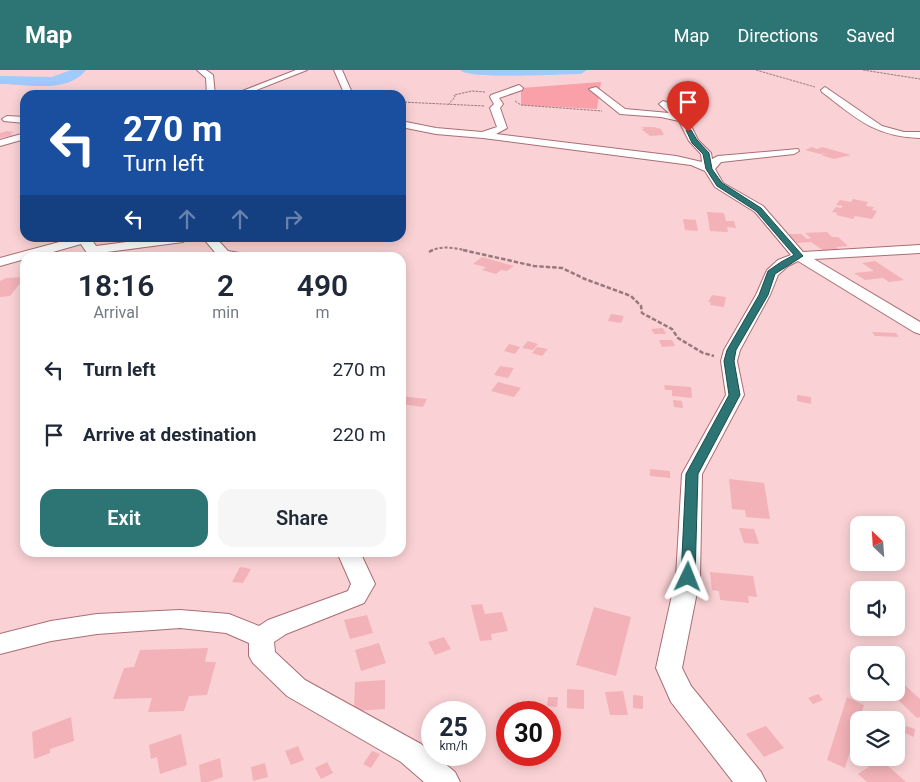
<!DOCTYPE html>
<html lang="en">
<head>
<meta charset="utf-8">
<style>
	body { margin:0; font-family:Roboto,sans-serif; background:#f6f6f7; color:#1f2937; height:100vh; display:flex; flex-direction:column; font-size:19px; white-space:nowrap }
	* { box-sizing:border-box; margin:0 }
	p { font-size:16px; color:#747a83 }
	.icon { flex:none; width:28px; height:28px; fill:none; stroke:currentColor; stroke-width:2; stroke-linecap:round; stroke-linejoin:round }
	.map { position:relative; flex:1; overflow:hidden }
	.side { position:absolute; left:20px; top:182px; width:386px; height:305px; display:flex; flex-direction:column; background:#fff; border-radius:15px; box-shadow:0 2px 12px #0003 }
	.side>* { flex:none }
	.hud { position:absolute; left:20px; top:20px; width:386px; height:152px; border-radius:15px; box-shadow:0 2px 12px #0003; background:#1a4fa0; color:#fff; overflow:hidden }
	.needle { width:32px; rotate:335deg }
	.buttons { position:absolute; left:850px; top:446px; display:grid; gap:10px }
	.buttons a { display:grid; place-items:center; width:55px; height:55px; border-radius:10px; background:#fff; box-shadow:0 2px 12px #0003; font-size:25px }
	.speed { position:absolute; left:421px; top:631px; display:flex; gap:10px; font-size:25px; font-weight:700; text-align:center }
	.speed>* { display:grid; place-content:center; width:65px; height:65px; border-radius:50%; background:#fff; box-shadow:0 2px 12px #0003; line-height:1 }
	.speed small { font-size:12px; font-weight:400 }
	.speed .limit { border:8px solid #d22; background:#fff; color:#111 }
	.pin { position:absolute; display:grid; place-items:center; width:42px; height:42px; color:#fff; margin:-51px -21px; border-radius:50% 50% 50% 0; rotate:-45deg; box-shadow:0 0 5px #0007 }
	.pin .icon { rotate:45deg }
	.me { position:absolute; width:55px; margin:-28px; rotate:2deg; stroke-linejoin:round; filter:drop-shadow(0 0 4px #0008) }
	.turn { display:flex; align-items:center; gap:18px; height:105px; padding:0 20px; font-size:22px }
	.turn .icon { width:65px; height:65px; stroke-width:2.5 }
	.turn b { display:block; font-size:35px; line-height:42px }
	.lanes { display:flex; align-items:center; height:48px; padding:0 20px; background:#0003; justify-content:center; gap:25px; direction:ltr }
	.lanes .off { opacity:.35 }
	.eta { display:flex; justify-content:space-evenly; align-items:center; height:85px; text-align:center }
	.eta b { font-size:30px; font-weight:600; line-height:35px }
	.cta { display:flex; gap:10px; margin-top:auto; padding:10px 20px }
	.cta a { flex:1; height:58px; border-radius:15px; background:#2c7574; color:#fff; font-size:20px; font-weight:600; line-height:58px; text-align:center }
	.cta a+a { background:#f6f6f7; color:#1f2937 }
	ul { padding:0; list-style:none }
	li { display:flex; align-items:center; gap:15px; height:65px; padding:0 20px }
	li div { flex:1 }
	li b { display:block; font-size:19px }
	li em { font-style:normal }
	header { display:flex; align-items:center; gap:30px; box-sizing:border-box; height:70px; padding:0 25px; background:#2c7574; color:#fff }
	header strong { font-size:24px }
	nav { display:flex; gap:28px; margin-inline-start:auto; font-size:18px }
	.map>svg:first-child { display:block }
</style>
</head>
<body>
<header>
<strong>Map</strong>
<nav><a>Map</a><a>Directions</a><a>Saved</a></nav>
</header>
<div class="map">
<svg width="920" height="712" viewBox="0 0 920 712">
	<rect width="100%" height="100%" fill="#fad2d5"/>
	<path fill="#f9a0a9" d="M 601,12 L 597,39 L 521,35 L 521,18 Z"/>
	<g fill="none" stroke-linecap="round" stroke-linejoin="round">
		<path fill="#a0cafb" fill-rule="evenodd" d="M 71,0 L 86,0 C 68,24 26,14 0,14 L 0,6 L 52,7 Z
			M 460,0 L 587,0 L 581,4 C 562,4 468,10 460,0 Z"/>
	</g>
	<path fill="#f2b2b7" d="M 680,27 L 695,28 L 699,30 L 700,35 L 697,35 L 697,37 L 678,37 L 678,35 L 667,36 L 666,28 L 681,30 Z
		M 642,57 L 654,57 L 661,59 L 664,65 L 650,66 L 641,59 L 644,59 Z
		M 7,61 L 14,62 L 10,64 L 15,65 L 0,68 L 0,63 Z
		M 812,77 L 817,79 L 822,77 L 851,85 L 834,89 L 821,85 L 828,83 L 820,84 L 805,80 Z
		M 853,129 L 868,132 L 866,136 L 874,137 L 872,140 L 877,141 L 872,149 L 855,146 L 853,149 L 836,145 L 838,143 L 832,142 L 836,137 L 841,138 L 843,136 L 836,135 L 840,130 L 851,132 Z
		M 707,142 L 724,143 L 726,151 L 734,151 L 736,158 L 727,157 L 728,162 L 710,161 Z
		M 683,149 L 696,150 L 698,161 L 685,160 Z
		M 827,162 L 832,167 L 838,167 L 848,176 L 836,177 L 841,181 L 824,181 L 811,172 L 797,173 L 788,164 L 801,164 L 807,169 L 811,168 L 805,163 Z
		M 482,187 L 514,196 L 507,201 L 501,200 L 496,204 L 482,200 L 486,197 L 473,194 Z
		M 875,191 L 904,210 L 889,212 L 883,208 L 865,210 L 854,203 L 874,201 L 862,193 Z
		M 25,207 L 10,226 L 0,227 L 0,211 L 6,208 Z
		M 712,225 L 726,227 L 724,237 L 710,235 L 711,232 L 708,232 Z
		M 611,244 L 624,246 L 621,253 L 608,251 Z
		M 663,258 L 666,264 L 654,264 L 651,259 Z
		M 872,262 L 896,263 L 899,267 L 875,266 Z
		M 659,270 L 672,270 L 675,276 L 662,277 Z
		M 528,271 L 538,274 L 533,280 L 522,278 Z
		M 509,274 L 520,277 L 515,284 L 504,281 Z
		M 537,277 L 548,279 L 542,286 L 532,283 Z
		M 500,296 L 514,298 L 508,308 L 494,305 Z
		M 498,312 L 521,318 L 514,327 L 491,321 Z
		M 664,315 L 691,317 L 692,328 L 672,326 L 672,320 L 665,320 Z
		M 797,325 L 811,327 L 811,334 L 797,331 Z
		M 401,326 L 427,329 L 423,337 L 401,334 Z
		M 673,330 L 682,331 L 683,338 L 674,337 Z
		M 650,399 L 670,401 L 670,408 L 650,406 Z
		M 729,409 L 764,413 L 770,449 L 746,447 L 745,440 L 732,439 Z
		M 739,458 L 754,459 L 759,474 L 744,473 Z
		M 240,497 L 251,499 L 243,513 L 232,512 Z
		M 710,502 L 753,506 L 757,527 L 748,526 L 749,533 L 720,530 L 719,521 L 712,520 Z
		M 482,534 L 485,544 L 502,542 L 508,561 L 491,564 L 492,570 L 480,571 L 471,535 Z
		M 594,537 L 631,547 L 616,606 L 576,595 Z
		M 367,545 L 373,563 L 350,569 L 344,550 Z
		M 444,567 L 451,579 L 435,585 L 428,572 Z
		M 379,573 L 386,593 L 361,601 L 355,580 Z
		M 208,578 L 205,592 L 216,592 L 207,625 L 189,626 L 184,641 L 148,642 L 152,628 L 113,629 L 124,598 L 134,597 L 140,580 Z
		M 896,607 L 920,629 L 920,647 L 917,648 L 890,622 L 896,622 Z
		M 385,610 L 385,639 L 354,641 L 355,612 Z
		M 567,619 L 584,620 L 584,639 L 567,638 Z
		M 623,621 L 628,645 L 610,645 L 605,622 Z
		M 818,624 L 823,630 L 813,634 L 808,628 Z
		M 633,625 L 643,626 L 643,639 L 633,638 Z
		M 548,627 L 558,627 L 557,637 L 547,636 Z
		M 847,627 L 864,635 L 845,698 L 827,690 Z
		M 71,647 L 74,671 L 50,679 L 50,683 L 34,689 L 32,662 Z
		M 766,656 L 784,678 L 764,687 L 746,664 Z
		M 906,656 L 915,659 L 914,667 L 905,663 Z
		M 181,664 L 187,695 L 160,704 L 157,687 L 151,689 L 149,675 Z
		M 298,676 L 304,690 L 291,695 L 285,681 Z
		M 372,681 L 380,684 L 371,698 L 363,694 Z
		M 220,688 L 223,707 L 208,712 L 201,712 L 199,695 Z
		M 880,689 L 906,712 L 867,712 L 858,704 Z
		M 327,692 L 333,703 L 321,709 L 315,698 Z
		M 265,693 L 268,707 L 253,711 L 251,697 Z"/>
	<g fill="none" stroke-linecap="round" stroke-linejoin="round">
		<defs>
			<path id="street" d="M 197,0 L 206,0 L 213,5 L 215,25 L 207,25 L 206,8 Z
				M 296,0 L 307,0 L 244,25 L 232,25 Z
				M 334,0 L 342,0 L 353,25 L 345,25 Z
				M 519,15 L 523,18 L 522,20 L 499,28 L 503,34 L 500,38 L 507,58 L 496,64 L 676,86 L 702,92 L 701,84 L 689,71 L 679,51 L 661,47 L 620,44 L 589,19 L 596,17 L 625,39 L 669,43 L 659,34 L 663,31 L 666,32 L 687,48 L 698,70 L 711,83 L 712,89 L 718,86 L 798,79 L 799,81 L 794,84 L 721,92 L 715,99 L 723,113 L 763,136 L 803,182 L 920,175 L 920,183 L 814,189 L 920,252 L 920,264 L 914,262 L 798,191 L 788,196 L 778,205 L 770,225 L 740,280 L 737,291 L 744,325 L 702,404 L 700,507 L 682,598 L 691,616 L 761,702 L 766,712 L 733,712 L 671,632 L 656,598 L 676,507 L 682,404 L 726,325 L 721,291 L 724,280 L 756,225 L 767,200 L 778,190 L 791,185 L 755,142 L 715,117 L 705,101 L 691,95 L 483,68 L 436,64 L 401,57 L 401,51 L 436,58 L 482,62 L 497,57 L 490,38 L 494,34 L 490,27 L 491,25 Z
				M 825,17 L 882,56 L 904,62 L 920,62 L 920,68 C 875,67 856,48 822,22 L 821,20 Z
				M 7,46 L 25,47 L 25,53 L 4,51 L 2,49 Z
				M 25,63 L 25,69 L 0,76 L 0,70 Z
				M 74,168 L 93,168 L 92,170 L 96,176 L 157,168 L 190,168 L 183,172 L 92,184 L 87,183 L 81,174 L 32,188 L 25,188 L 25,189 L 0,196 L 0,188 Z
				M 203,168 L 216,168 L 228,181 L 251,185 L 252,188 L 219,187 Z
				M 337,482 L 360,482 L 375,514 L 364,533 L 286,564 L 274,572 L 275,582 L 305,610 L 421,674 L 455,702 L 460,712 L 424,712 L 401,692 L 287,626 L 253,593 L 249,586 L 249,573 L 226,563 L 180,558 L 97,564 L 51,571 L 0,584 L 0,564 L 51,551 L 97,544 L 180,540 L 229,544 L 259,556 L 268,550 L 348,521 L 351,514 Z"/>
		</defs>
		<use href="#street" stroke="#a96e74" stroke-width="2"/>
		<path stroke="#98787b" stroke-width="1" stroke-dasharray="2.5 1" stroke-linecap="butt" d="M 756,0 L 815,17
			M 863,0 L 920,9
			M 273,23 L 300,25
			M 515,31 L 521,35 L 602,41
			M 401,32 L 485,36
			M 448,35 L 455,27 L 454,25 L 472,21 L 485,22"/>
		<path stroke="#98787b" stroke-width="2" stroke-dasharray="3 2" stroke-linecap="butt" d="M 430,181 C 443,175 455,178 468,181"/>
		<path stroke="#98787b" stroke-width="2.5" stroke-dasharray="4.5 2" stroke-linecap="butt" d="M 463,180 L 534,196 L 562,198 L 585,209 L 631,226 L 641,236 L 642,243 L 672,259 L 678,268 L 703,283 L 714,286
			M 429,182 L 433,180"/>
		<use href="#street" fill="#fff" fill-rule="evenodd"/>
	</g>
	<path fill="#2c7574" stroke="#1d4c4b" d="M 686,60 L 691,60 L 697,70 L 709,83 L 712,99 L 722,113 L 761,138 L 803,186 L 775,204 L 768,225 L 736,280 L 734,291 L 740,325 L 698,404 L 695,507 L 693,511 L 688,512 L 683,511 L 681,507 L 686,404 L 729,325 L 724,291 L 727,280 L 759,225 L 768,201 L 781,192 L 794,185 L 756,141 L 717,116 L 706,99 L 703,84 L 692,73 Z"/>
</svg>
<div class="buttons">
<a><svg class="needle" viewBox="-14 -14 28 28"><path d="M0-13l5 13h-10z" fill="#e53935"/><path d="M0 13l5-13h-10z" fill="#747a83"/></svg></a>
<a><svg class="icon" aria-label="sound" viewBox="0 0 24 24"><path d="M4 9h4l5-4v14l-5-4H4zM17 9q2 3 0 6"/></svg></a>
<a><svg class="icon" aria-label="search" viewBox="0 0 24 24"><circle cx="10" cy="10" r="6"/><path d="M15 15l6 6"/></svg></a>
<a><svg class="icon" aria-label="layers" viewBox="0 0 24 24"><path d="M12 4l9 5-9 5-9-5zM3 14l9 5 9-5"/></svg></a>
</div>
<div class="speed"><div>25<small>km/h</small></div><div class="limit">30</div></div>
<div class="pin" style="left:688px;top:62px;background:#d93025"><svg class="icon" aria-label="arrive" viewBox="0 0 24 24"><path d="M6 21V4h12l-3 4 3 4H6"/></svg></div>
<svg class="me" style="left:688px;top:507px" viewBox="-20 -20 40 40"><path d="M0-17L14 15 0 8-14 15z" fill="#2c7574" stroke="#fff" stroke-width="4"/></svg>
<div class="hud">
<div class="turn"><svg class="icon" aria-label="left" viewBox="0 0 24 24"><path d="M17 20v-9H6M10 6l-5 5 5 5"/></svg><div><b>270 m</b>Turn left</div></div>
<div class="lanes"><svg class="icon" aria-label="left" viewBox="0 0 24 24"><path d="M17 20v-9H6M10 6l-5 5 5 5"/></svg><svg class="icon off" aria-label="ahead" viewBox="0 0 24 24"><path d="M12 20V5M6 11l6-6 6 6"/></svg><svg class="icon off" aria-label="ahead" viewBox="0 0 24 24"><path d="M12 20V5M6 11l6-6 6 6"/></svg><svg class="icon off" aria-label="right" viewBox="0 0 24 24"><path d="M7 20v-9h11M14 6l5 5-5 5"/></svg></div>
</div>
<section class="side">
<div class="eta">
<div><b>18:16</b><p>Arrival</p></div>
<div><b>2</b><p>min</p></div>
<div><b>490</b><p>m</p></div>
</div>
<ul>
<li><svg class="icon" aria-label="left" viewBox="0 0 24 24"><path d="M17 20v-9H6M10 6l-5 5 5 5"/></svg><div><b>Turn left</b></div><em>270 m</em></li>
<li><svg class="icon" aria-label="arrive" viewBox="0 0 24 24"><path d="M6 21V4h12l-3 4 3 4H6"/></svg><div><b>Arrive at destination</b></div><em>220 m</em></li>
</ul>
<div class="cta"><a>Exit</a><a>Share</a></div>
</section>
</div>
</body>
</html>
